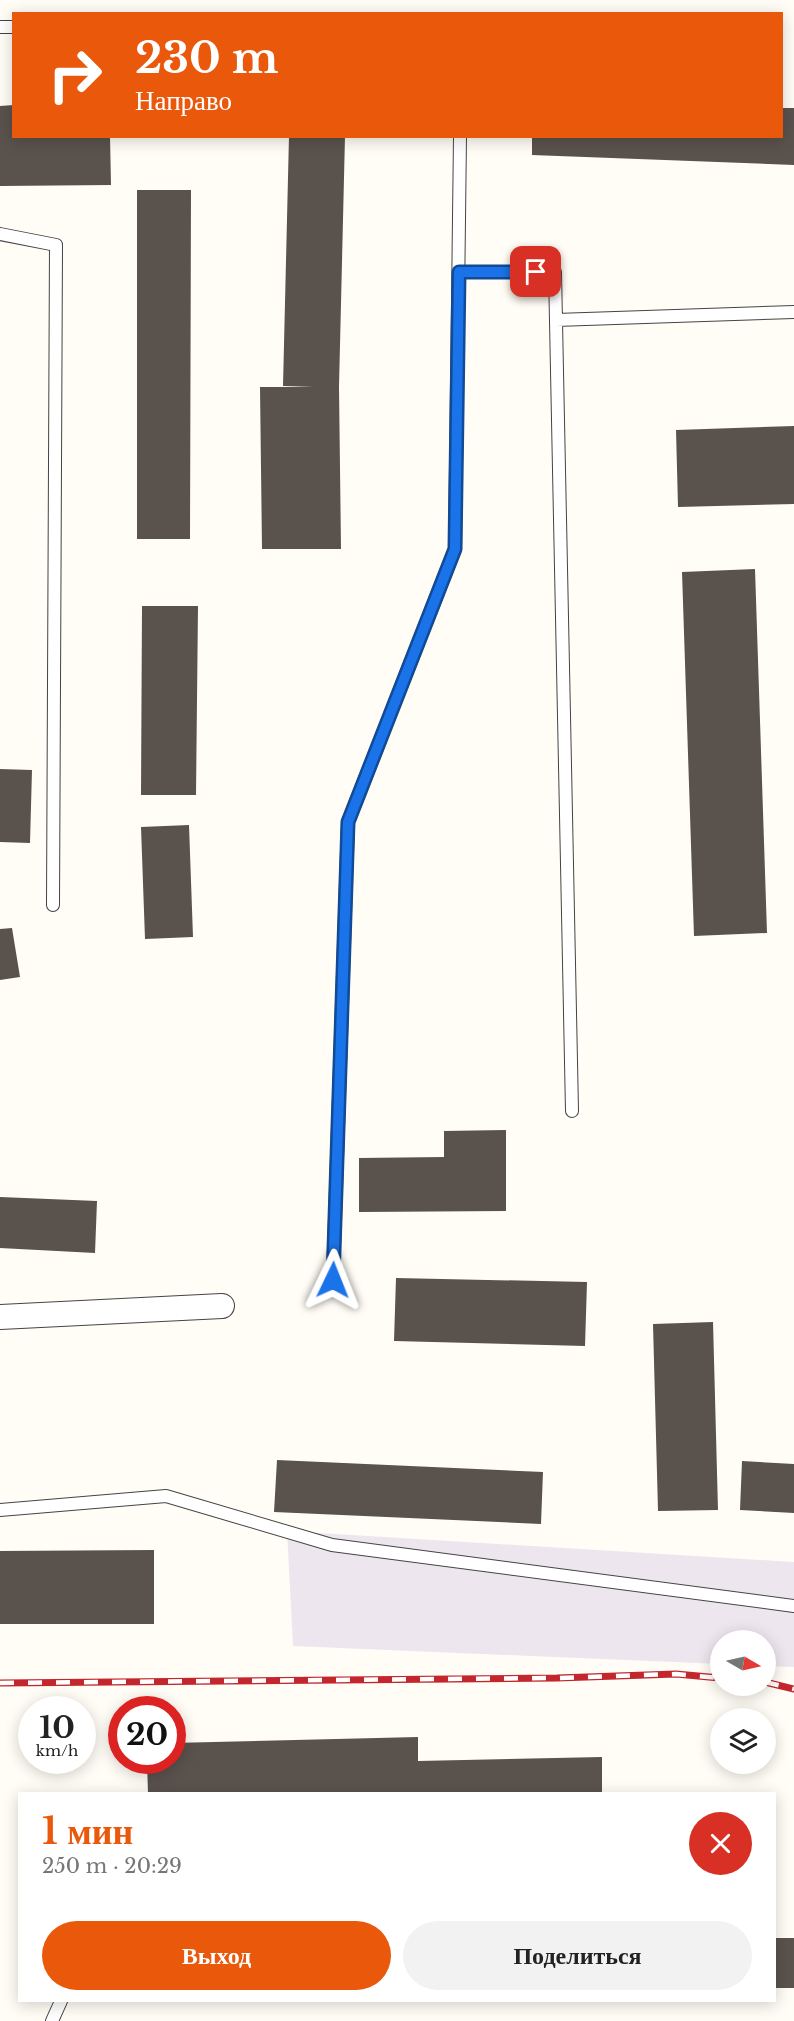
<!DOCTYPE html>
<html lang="ru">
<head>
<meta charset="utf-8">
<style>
	body { margin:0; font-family:"Libre Baskerville",serif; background:#f2f2f2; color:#222; height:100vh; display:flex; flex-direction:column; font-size:22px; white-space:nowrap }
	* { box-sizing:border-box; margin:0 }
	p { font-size:20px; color:#767676 }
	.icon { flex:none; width:33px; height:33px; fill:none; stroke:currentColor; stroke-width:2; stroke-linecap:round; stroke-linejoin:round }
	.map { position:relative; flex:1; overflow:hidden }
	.details { position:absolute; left:18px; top:1792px; width:758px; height:210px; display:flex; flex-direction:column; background:#fff; border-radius:0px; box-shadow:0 3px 15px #0003 }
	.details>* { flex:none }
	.top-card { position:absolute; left:12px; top:12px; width:771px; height:126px; border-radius:0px; box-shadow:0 3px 15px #0003; background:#ea580c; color:#fff; overflow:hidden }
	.needle { width:39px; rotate:99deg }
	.controls { position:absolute; left:710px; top:1630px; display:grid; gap:12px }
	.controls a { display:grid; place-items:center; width:66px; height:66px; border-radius:50%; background:#fff; box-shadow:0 3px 15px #0003; font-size:30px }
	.speed { position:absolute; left:18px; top:1696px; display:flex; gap:12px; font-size:30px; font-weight:700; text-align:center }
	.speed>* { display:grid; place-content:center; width:78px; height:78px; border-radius:50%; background:#fff; box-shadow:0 3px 15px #0003; line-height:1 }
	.speed small { font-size:15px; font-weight:400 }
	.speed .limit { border:9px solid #d22; background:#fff; color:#111 }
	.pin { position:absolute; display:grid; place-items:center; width:51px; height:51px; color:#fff; margin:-26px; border-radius:12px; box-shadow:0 3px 9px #0006 }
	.me { position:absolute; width:66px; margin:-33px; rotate:2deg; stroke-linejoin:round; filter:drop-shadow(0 0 4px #0008) }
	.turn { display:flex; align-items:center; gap:21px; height:126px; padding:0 24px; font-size:27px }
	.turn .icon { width:78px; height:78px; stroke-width:2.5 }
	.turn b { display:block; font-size:42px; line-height:51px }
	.round { display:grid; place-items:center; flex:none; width:63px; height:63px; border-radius:32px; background:#f2f2f2 }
	.head { display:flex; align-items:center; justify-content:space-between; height:102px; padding:0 24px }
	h1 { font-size:36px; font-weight:700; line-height:45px; color:#ea580c }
	.primary-button { display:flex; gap:12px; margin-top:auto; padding:12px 24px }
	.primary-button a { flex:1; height:69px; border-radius:36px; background:#ea580c; color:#fff; font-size:24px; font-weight:700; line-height:69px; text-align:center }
	.primary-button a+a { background:#f2f2f2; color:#222 }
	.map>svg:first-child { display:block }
</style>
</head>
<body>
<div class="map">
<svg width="794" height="2021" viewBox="0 0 794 2021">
	<rect width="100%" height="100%" fill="#fffdf5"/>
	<path fill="#eee6ef" d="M 287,1531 L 794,1562 L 794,1667 L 765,1666 L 765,1641 L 720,1641 L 720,1664 L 293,1646 Z"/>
	<path fill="#5a524d" d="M 14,105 L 14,136 L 110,136 L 111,185 L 0,186 L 0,106 Z
		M 782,108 L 794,108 L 794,165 L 532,155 L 532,136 L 782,136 Z
		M 289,136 L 345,136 L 339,387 L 341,549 L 262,549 L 260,387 L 314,387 L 283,386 Z
		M 137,190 L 191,190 L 190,539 L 137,539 Z
		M 794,426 L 794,504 L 678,507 L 676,430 Z
		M 755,569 L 767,933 L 694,936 L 682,572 Z
		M 142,606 L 198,606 L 196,795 L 141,795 Z
		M 0,769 L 32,770 L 30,843 L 0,842 Z
		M 189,825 L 193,937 L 145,939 L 141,827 Z
		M 12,928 L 20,977 L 0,980 L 0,929 Z
		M 506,1130 L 506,1211 L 359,1212 L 359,1158 L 444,1157 L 444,1131 Z
		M 0,1197 L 97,1201 L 95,1253 L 0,1248 Z
		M 396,1278 L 587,1282 L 585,1346 L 394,1341 Z
		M 713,1322 L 718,1510 L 658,1511 L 653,1324 Z
		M 277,1460 L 543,1472 L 541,1524 L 274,1512 Z
		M 742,1461 L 794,1464 L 794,1513 L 740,1510 Z
		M 154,1550 L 154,1624 L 0,1624 L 0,1551 Z
		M 418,1737 L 418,1761 L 602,1757 L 602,1794 L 148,1794 L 147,1761 L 172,1761 L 172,1743 Z
		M 774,1938 L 794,1938 L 794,1988 L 774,1988 Z"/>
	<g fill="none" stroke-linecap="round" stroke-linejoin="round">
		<defs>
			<path id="service" d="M 0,27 L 14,27
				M 0,234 L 56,245 L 53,905
				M 459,272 L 555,272 L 572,1111
				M 556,320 L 794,312
				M 333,1280 L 348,822 L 455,549 L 460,136
				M 0,1510 L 166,1496 L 332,1545 L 794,1606
				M 52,2021 L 61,2001"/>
			<path id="minor" d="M 0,1317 L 222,1306"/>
		</defs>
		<use href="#service" stroke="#444" stroke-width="14"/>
		<use href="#minor" stroke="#444" stroke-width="26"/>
		<use href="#service" stroke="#fff" stroke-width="12"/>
		<use href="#minor" stroke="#fff" stroke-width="24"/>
		<defs>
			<path id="rail" d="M 765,1682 L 794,1689
				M 0,1683 L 557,1678 L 676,1674 L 720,1678"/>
		</defs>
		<use href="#rail" stroke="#c4262e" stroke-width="7"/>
		<use href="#rail" stroke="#fff" stroke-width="4.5" stroke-dasharray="14" stroke-linecap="butt"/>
	</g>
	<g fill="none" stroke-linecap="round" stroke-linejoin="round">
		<defs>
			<path id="route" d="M 333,1280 L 348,822 L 455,549 L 459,272 L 536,272"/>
		</defs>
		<use href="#route" stroke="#114b97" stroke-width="15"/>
		<use href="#route" stroke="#1a73e8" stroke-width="10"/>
	</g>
</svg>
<div class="controls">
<a><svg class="needle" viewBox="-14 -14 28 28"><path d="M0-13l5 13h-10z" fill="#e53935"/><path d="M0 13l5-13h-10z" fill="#767676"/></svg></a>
<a><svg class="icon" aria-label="layers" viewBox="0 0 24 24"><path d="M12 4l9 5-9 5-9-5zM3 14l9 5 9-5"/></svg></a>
</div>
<div class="speed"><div>10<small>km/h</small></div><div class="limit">20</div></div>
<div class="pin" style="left:536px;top:272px;background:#d93025"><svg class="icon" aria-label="arrive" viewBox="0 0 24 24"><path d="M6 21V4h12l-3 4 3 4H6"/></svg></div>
<svg class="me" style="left:333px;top:1280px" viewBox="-20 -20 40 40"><path d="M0-17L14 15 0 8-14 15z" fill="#1a73e8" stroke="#fff" stroke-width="4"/></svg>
<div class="top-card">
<div class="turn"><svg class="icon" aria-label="right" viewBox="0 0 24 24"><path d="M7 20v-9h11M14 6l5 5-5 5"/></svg><div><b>230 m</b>Направо</div></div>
</div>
<section class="details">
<div class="head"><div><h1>1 мин</h1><p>250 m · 20:29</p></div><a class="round" style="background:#d93025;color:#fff"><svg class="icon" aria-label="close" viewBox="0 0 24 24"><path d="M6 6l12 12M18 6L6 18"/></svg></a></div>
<div class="primary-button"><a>Выход</a><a>Поделиться</a></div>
</section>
</div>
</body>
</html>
